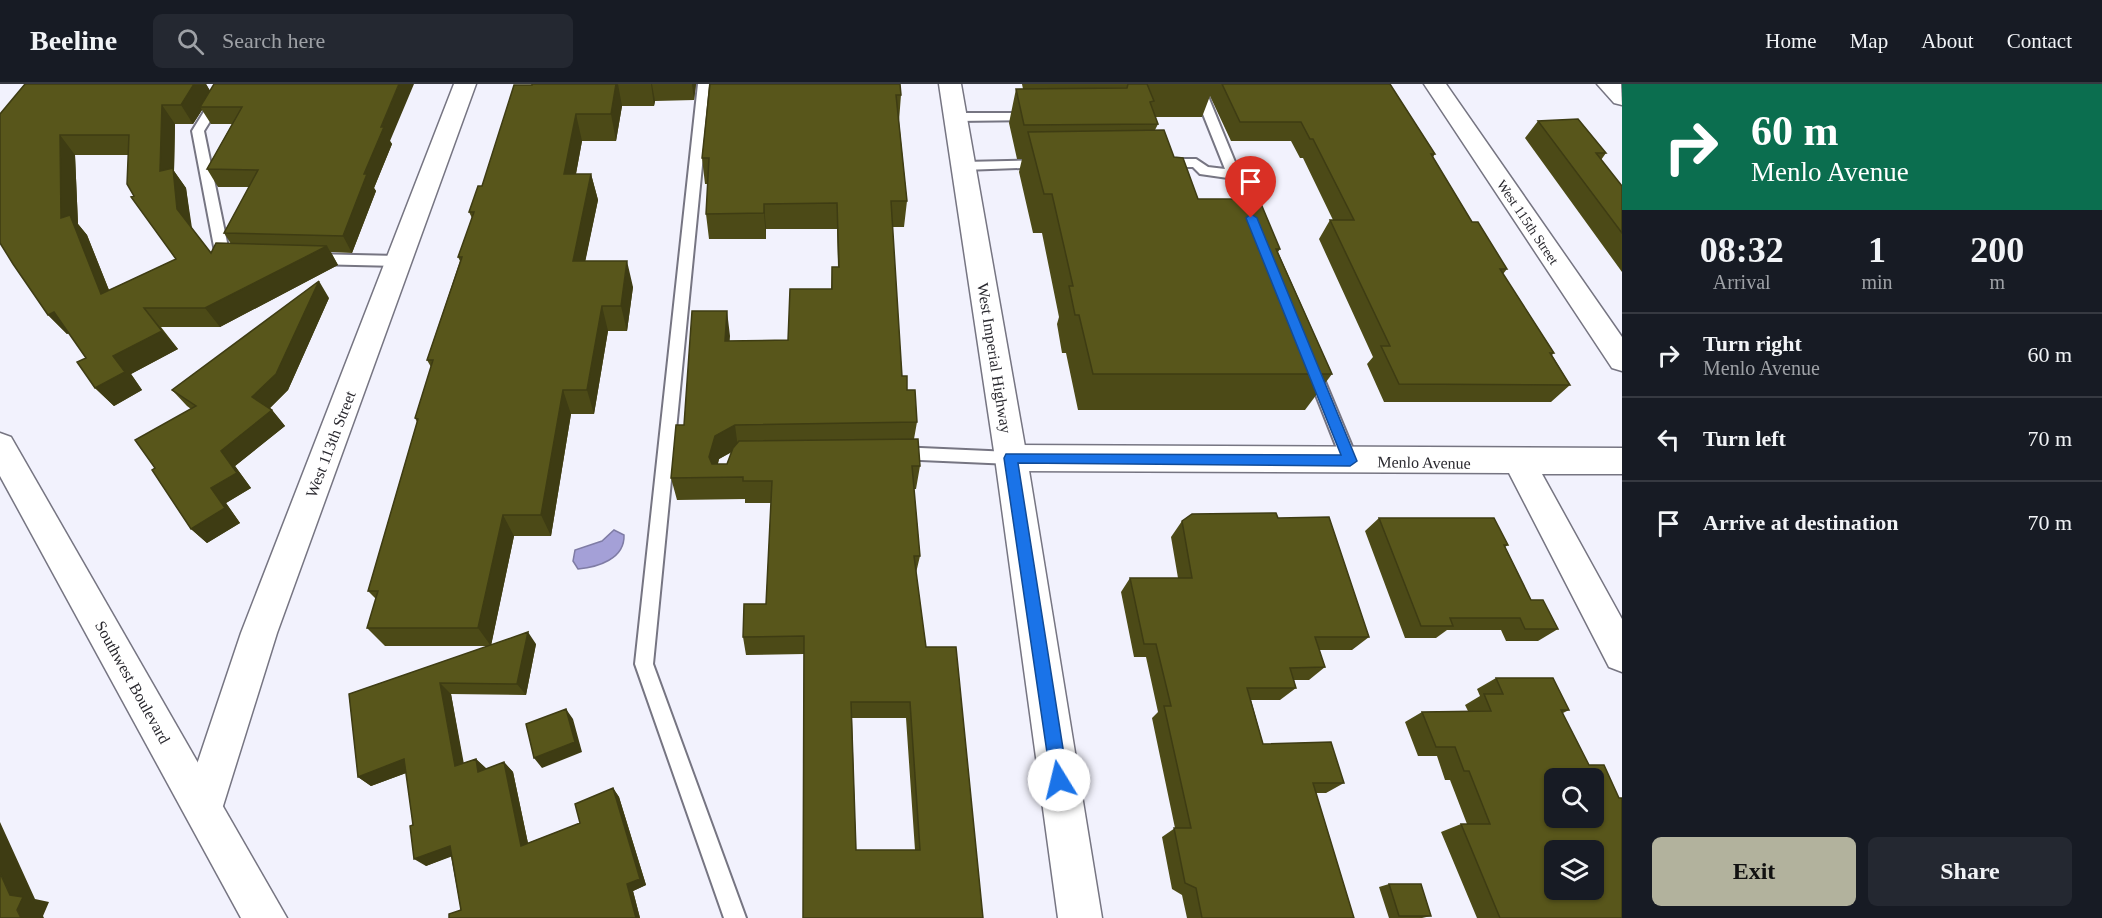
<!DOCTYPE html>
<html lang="en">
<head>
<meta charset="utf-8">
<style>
	body { margin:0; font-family:"Times New Roman",serif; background:#242831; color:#f1f3f6; height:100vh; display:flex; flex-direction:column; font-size:22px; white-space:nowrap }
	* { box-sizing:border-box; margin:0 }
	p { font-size:20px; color:#9ea1a6 }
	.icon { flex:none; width:33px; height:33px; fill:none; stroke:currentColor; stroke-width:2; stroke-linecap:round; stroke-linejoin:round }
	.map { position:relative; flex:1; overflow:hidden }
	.panel { display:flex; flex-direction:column; background:#171b24; width:480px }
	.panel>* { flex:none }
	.hud { background:#0b6e4f; color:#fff; overflow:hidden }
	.controls { position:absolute; left:1544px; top:684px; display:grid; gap:12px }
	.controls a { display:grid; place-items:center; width:60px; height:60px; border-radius:9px; background:#171b24; box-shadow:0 2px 4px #0004; font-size:30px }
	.pin { position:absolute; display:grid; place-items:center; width:51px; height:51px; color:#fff; margin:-62px -26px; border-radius:50% 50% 50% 0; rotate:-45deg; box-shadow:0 0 6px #0007 }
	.pin .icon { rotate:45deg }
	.me { position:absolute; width:66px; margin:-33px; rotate:351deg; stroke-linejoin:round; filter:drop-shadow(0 0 4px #0008) }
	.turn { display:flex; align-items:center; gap:21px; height:126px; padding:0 30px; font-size:27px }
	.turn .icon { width:78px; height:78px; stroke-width:2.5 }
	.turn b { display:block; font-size:42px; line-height:51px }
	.eta { display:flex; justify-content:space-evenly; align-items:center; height:102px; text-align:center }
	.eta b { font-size:36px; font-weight:800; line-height:42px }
	.action { display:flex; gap:12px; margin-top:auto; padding:12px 30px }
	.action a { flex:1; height:69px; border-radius:9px; background:#b2b29d; color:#111; font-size:24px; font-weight:800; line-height:69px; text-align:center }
	.action a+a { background:#242831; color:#f1f3f6 }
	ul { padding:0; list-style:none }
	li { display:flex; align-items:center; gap:18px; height:84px; padding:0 30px; border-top:2px solid #363941 }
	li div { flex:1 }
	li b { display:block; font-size:22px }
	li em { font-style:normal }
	header { display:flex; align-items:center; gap:36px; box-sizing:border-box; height:84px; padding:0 30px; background:#171b24; border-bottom:2px solid #363941 }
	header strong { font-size:28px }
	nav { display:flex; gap:33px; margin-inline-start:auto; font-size:21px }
	.search { width:420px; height:54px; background:#242831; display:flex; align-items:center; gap:15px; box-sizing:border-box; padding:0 21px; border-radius:9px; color:#9ea1a6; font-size:22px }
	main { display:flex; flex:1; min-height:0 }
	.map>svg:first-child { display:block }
</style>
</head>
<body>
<header>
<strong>Beeline</strong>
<div class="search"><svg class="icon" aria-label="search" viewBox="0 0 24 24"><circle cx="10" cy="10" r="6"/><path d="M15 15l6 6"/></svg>Search here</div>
<nav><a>Home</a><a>Map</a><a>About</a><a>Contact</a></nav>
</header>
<main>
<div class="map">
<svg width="1622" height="834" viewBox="0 0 1622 834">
	<rect width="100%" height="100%" fill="#f2f2fd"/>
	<path fill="#a4a0d7" stroke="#7f7ca5" stroke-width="1.5" d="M 614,446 L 624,451 C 625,475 598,483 578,485 L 573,477 L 575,466 L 602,457 Z"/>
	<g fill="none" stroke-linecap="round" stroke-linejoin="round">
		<defs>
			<path id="lane" d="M 221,0 L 233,0 L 204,47 L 229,168 L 237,173 L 230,178 L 218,176 L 216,173 L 192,47 Z
				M 698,0 L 710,0 L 653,580 L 746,834 L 724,834 L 635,580 Z
				M 1191,0 L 1203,0 L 1258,134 L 1256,137 L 1246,137 L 1228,94 L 1200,90 L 1193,83 L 1162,83 L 1156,79 L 1162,75 L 1196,75 L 1208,83 L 1225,85 Z
				M 1030,29 L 1034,30 L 1034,36 L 956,37 L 950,33 L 956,29 Z
				M 1044,76 L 1050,80 L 1048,83 L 964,86 L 958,82 L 964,78 Z
				M 312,170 L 398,172 L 405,177 L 398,182 L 312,180 L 305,175 Z
				M 1312,277 L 1319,283 L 1358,377 L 1356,382 L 1344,382 L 1342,377 L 1305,283 Z
				M 898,363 L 1011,368 L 1017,369 L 1019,374 L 1017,379 L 1011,380 L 898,375 L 892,374 L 890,369 L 892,364 Z"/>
			<path id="street" d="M 454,0 L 476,0 L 277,549 L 223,722 L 217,736 L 203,742 L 189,736 L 183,722 L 241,549 Z
				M 1424,0 L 1446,0 L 1622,253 L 1622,287 L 1612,284 Z
				M 1011,361 L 1622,364 L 1622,390 L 1542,390 L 1622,535 L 1622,588 L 1609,583 L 1509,389 L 1011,387 L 1000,383 L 995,374 L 1000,365 Z"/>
			<path id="secondary" d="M 0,349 L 11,353 L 287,834 L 241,834 L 0,392 Z"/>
			<path id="primary" d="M 939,0 L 961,0 L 1027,374 L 1102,834 L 1058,834 L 995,374 Z"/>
			<path id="highway" d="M 1597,0 L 1621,0 L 1622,21 L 1614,19 Z"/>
		</defs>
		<use href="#lane" stroke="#767582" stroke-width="4"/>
		<use href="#street" stroke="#767582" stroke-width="3"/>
		<use href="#secondary" stroke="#767582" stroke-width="3"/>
		<use href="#primary" stroke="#767582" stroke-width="3"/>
		<use href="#highway" stroke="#767582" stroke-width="3"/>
		<use href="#lane" fill="#fff" fill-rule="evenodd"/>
		<use href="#street" fill="#fff" fill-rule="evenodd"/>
		<use href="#secondary" fill="#fff" fill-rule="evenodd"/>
		<use href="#primary" fill="#fff" fill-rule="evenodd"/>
		<use href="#highway" fill="#fff" fill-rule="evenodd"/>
	</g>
	<path fill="#4c4a17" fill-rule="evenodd" d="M 25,0 L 206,0 L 210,7 L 390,57 L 392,60 L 374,104 L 376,107 L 352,169 L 331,168 L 338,181 L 220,243 L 161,243 L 178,265 L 131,290 L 142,306 L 114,322 L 95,304 L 86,274 L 69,249 L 67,250 L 48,231 ZM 202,26 L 211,40 L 232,40 L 207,85 L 218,103 L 249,103 L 224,149 L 231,160 L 211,169 L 191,143 L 186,104 L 174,87 L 175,40 L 193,40 ZM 75,71 L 128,71 L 176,175 L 109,206 L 87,151 L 78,140 Z
		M 532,0 L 696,0 L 694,16 L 655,17 L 654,22 L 622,22 L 616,57 L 582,57 L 576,90 L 591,90 L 598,116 L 585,177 L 633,203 L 627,247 L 608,247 L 594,330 L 571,330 L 551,452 L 514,452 L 491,561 L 536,560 L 526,611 L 451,610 L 463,679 L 476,675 L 486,685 L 504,678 L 513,688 L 528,759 L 580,739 L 613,704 L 619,713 L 646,801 L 633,807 L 640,834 L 449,834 L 461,826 L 451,772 L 426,782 L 413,741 L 406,689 L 371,702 L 358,693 L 349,610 L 488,562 L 385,562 L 367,544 L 376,515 L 368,507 L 417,338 L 415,334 L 431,283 L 427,276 L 460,177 L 458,173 L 472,134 L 469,128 Z
		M 709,0 L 900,0 L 901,11 L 899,37 L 907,117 L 904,143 L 892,143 L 902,292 L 917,338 L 914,355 L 920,382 L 916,405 L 914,405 L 920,472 L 916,489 L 926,563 L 983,834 L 803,834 L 804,570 L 746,571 L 743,553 L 766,520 L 771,419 L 745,419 L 745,415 L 677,416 L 671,394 L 684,341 L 727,227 L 729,257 L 788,256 L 831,205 L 832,183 L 838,183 L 837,145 L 766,145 L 766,155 L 709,155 L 706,130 L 708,100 L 705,100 L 702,74 ZM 732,368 L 727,380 L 718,380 L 719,375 ZM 852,634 L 906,634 L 915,766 L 856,766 Z
		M 1022,0 L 1390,0 L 1435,70 L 1433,73 L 1472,138 L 1507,185 L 1503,190 L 1554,269 L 1552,271 L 1570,301 L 1551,318 L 1384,318 L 1367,280 L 1373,273 L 1319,155 L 1330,136 L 1333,136 L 1303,74 L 1300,74 L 1291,57 L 1231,57 L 1210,12 L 1202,33 L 1155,33 L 1158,40 L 1155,46 L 1174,73 L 1198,115 L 1280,165 L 1278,168 L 1332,290 L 1305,326 L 1078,326 L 1066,269 L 1062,269 L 1057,240 L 1059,233 L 1042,149 L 1033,149 L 1019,88 L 1022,75 L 1017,75 L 1009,39 L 1016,5 L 1023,5 Z
		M 1538,37 L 1606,69 L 1601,76 L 1622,102 L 1622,188 L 1525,54 Z
		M 329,214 L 288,306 L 270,324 L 272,326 L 285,342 L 235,382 L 251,404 L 226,419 L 240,439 L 207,459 L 191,445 L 155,384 L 191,325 L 187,322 L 172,306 Z
		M 1278,434 L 1369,553 L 1352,566 L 1319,566 L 1325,583 L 1309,596 L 1294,596 L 1296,604 L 1280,616 L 1251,616 L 1263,660 L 1344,699 L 1326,709 L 1316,709 L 1354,834 L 1187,834 L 1182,811 L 1172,805 L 1162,753 L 1175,744 L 1152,634 L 1158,628 L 1146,573 L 1134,573 L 1121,508 L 1130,494 L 1178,494 L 1171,453 L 1182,437 Z
		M 1379,434 L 1508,461 L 1505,463 L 1531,516 L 1558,545 L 1538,557 L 1506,557 L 1501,546 L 1447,546 L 1436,554 L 1405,554 L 1365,447 Z
		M 1496,594 L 1569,626 L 1563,629 L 1622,834 L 1477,834 L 1441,748 L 1461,740 L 1467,740 L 1450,696 L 1445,696 L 1437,672 L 1418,672 L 1405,638 L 1422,628 L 1468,627 L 1465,621 L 1480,612 L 1477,605 Z
		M 1389,800 L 1431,832 L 1422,834 L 1389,834 L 1379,803 Z"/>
	<path fill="#3e3c13" d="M 194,0 L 206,0 L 212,10 L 200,23 L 202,26 L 193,40 L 181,21 Z
		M 399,0 L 414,0 L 390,57 L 392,60 L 374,104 L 376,107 L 352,169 L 343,152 L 381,43 Z
		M 616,0 L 618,0 L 622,22 L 616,57 L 611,30 Z
		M 651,0 L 652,0 L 655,17 L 654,22 Z
		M 692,0 L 696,0 L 694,16 Z
		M 162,21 L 175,40 L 174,87 L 186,104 L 192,144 L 177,125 L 160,87 Z
		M 576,30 L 582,57 L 571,116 L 564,90 Z
		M 60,51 L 75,71 L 78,140 L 87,151 L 118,229 L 101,210 L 61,134 Z
		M 591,90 L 598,116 L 580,203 L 573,177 Z
		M 764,120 L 766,145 L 766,155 L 764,129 Z
		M 327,162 L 338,181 L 220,243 L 205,224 Z
		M 627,177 L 633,203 L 627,247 L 621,222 Z
		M 319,197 L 329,214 L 288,306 L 265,329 L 252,313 Z
		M 602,222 L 608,247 L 594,330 L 587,306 Z
		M 144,224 L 178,265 L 131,290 L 142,306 L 114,322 L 95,304 L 113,272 Z
		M 727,227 L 730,252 L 728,281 L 725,257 Z
		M 54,228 L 73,247 L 67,250 L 48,231 Z
		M 563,306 L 571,330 L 551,452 L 541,431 Z
		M 272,326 L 285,342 L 235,382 L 251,404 L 226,419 L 240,439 L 207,459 L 191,445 L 221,367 Z
		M 735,341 L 738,364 L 719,375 L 714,393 L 709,373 L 715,352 Z
		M 503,431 L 514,452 L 491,562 L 478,544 Z
		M 528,548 L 536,560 L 526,611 L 517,600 Z
		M 440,599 L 451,610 L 466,691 L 455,682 Z
		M 566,625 L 573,635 L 582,668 L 542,684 L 534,674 Z
		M 404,675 L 417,685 L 371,702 L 358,693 Z
		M 476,675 L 486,684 L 488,697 L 478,688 Z
		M 504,678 L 513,688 L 530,769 L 521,762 Z
		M 613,704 L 619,713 L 646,801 L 633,807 L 640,834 L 636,834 L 627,800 Z
		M 0,738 L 35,815 L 49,818 L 43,832 L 44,834 L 21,834 L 10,811 L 0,789 Z
		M 450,762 L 461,769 L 426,782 L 414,775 Z"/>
	<path fill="#58561b" stroke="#3e3c13" stroke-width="1.5" fill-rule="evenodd" d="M 25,0 L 194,0 L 181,21 L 162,21 L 160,87 L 173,84 L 177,125 L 211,169 L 216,159 L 327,162 L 205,224 L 144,224 L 162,247 L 113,272 L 125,288 L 95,304 L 77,278 L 86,274 L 54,228 L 48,231 L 13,180 L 0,159 L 0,30 ZM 60,51 L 129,51 L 127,100 L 134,112 L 131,113 L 176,175 L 101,210 L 70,131 L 61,134 Z
		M 214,0 L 399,0 L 381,43 L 384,43 L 364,90 L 367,90 L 343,152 L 224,149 L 258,86 L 207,85 L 242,23 L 200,23 Z
		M 532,0 L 616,0 L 611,30 L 576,30 L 564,90 L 591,90 L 573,177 L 627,177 L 621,222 L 602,222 L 587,306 L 563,306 L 541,431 L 503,431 L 478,544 L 367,544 L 378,507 L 368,507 L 418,335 L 415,334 L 433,276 L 427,276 L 462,173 L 458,173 L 474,128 L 469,128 L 478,102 L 482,102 L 514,1 L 532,1 Z
		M 710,0 L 900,0 L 901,11 L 896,11 L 907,117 L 891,117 L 902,292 L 907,292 L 907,306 L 915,306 L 917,338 L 735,341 L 715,352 L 709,373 L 712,380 L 727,380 L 733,364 L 739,357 L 918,355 L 920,382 L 912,382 L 920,472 L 914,472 L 926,563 L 956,563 L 983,834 L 803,834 L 804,552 L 743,553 L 744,520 L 766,520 L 772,397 L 743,397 L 743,393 L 671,394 L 676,341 L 684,341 L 692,227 L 727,227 L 725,257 L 788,256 L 790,205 L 832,205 L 832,183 L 839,183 L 837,119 L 764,120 L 764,129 L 706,130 L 709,74 L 702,74 ZM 851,618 L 910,618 L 920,766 L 856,766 Z
		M 1128,0 L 1147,0 L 1154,17 L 1150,18 L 1158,40 L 1024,41 L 1016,5 L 1127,4 Z
		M 1222,0 L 1390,0 L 1435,70 L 1431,70 L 1472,138 L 1478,138 L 1507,185 L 1500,185 L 1554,269 L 1550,269 L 1570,301 L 1399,300 L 1381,262 L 1390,262 L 1330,136 L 1354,136 L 1313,55 L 1310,55 L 1301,38 L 1240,38 Z
		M 1578,35 L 1606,69 L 1596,69 L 1622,102 L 1622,149 L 1538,37 Z
		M 1164,46 L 1174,73 L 1183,74 L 1198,115 L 1259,115 L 1280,165 L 1276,165 L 1332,290 L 1093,290 L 1079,231 L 1075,231 L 1069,202 L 1073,202 L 1052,110 L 1044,110 L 1028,48 Z
		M 319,197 L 276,290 L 252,313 L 272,326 L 221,367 L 237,389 L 211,404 L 225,424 L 191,445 L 152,386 L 155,384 L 135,356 L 196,322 L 172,306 Z
		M 1276,429 L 1278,434 L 1329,433 L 1369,553 L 1315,553 L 1325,583 L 1290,584 L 1296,604 L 1247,604 L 1263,660 L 1331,658 L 1344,699 L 1313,699 L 1354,834 L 1202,834 L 1196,804 L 1185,799 L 1174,744 L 1191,744 L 1164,622 L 1171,622 L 1156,560 L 1144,560 L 1130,494 L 1192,494 L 1182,437 L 1192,430 Z
		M 1379,434 L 1494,434 L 1508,461 L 1504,461 L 1531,516 L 1543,516 L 1558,545 L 1525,545 L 1520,534 L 1450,534 L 1453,542 L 1421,542 Z
		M 528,548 L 517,600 L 440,599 L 455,682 L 476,675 L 478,688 L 504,678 L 521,762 L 580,739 L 575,720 L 613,704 L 640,795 L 627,800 L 636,834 L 449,834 L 449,830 L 461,826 L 450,762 L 414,775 L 410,742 L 413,741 L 404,675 L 358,693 L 349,610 Z
		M 1496,594 L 1553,594 L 1569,626 L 1561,626 L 1589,681 L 1604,681 L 1619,714 L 1622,714 L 1622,834 L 1500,834 L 1461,740 L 1490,740 L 1469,687 L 1464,687 L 1455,663 L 1436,663 L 1422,628 L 1491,627 L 1484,610 L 1503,610 ZM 1554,694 L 1593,694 L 1593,734 L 1554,734 ZM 1554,766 L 1593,766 L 1593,806 L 1554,806 Z
		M 566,625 L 575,658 L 534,674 L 526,640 Z
		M 0,789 L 10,811 L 23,813 L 17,826 L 21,834 L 0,834 Z
		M 1389,800 L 1421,800 L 1431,832 L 1399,832 Z"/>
	<path fill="#1a73e8" stroke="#114b97" stroke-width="1.5" d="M 1251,130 L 1257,134 L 1357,377 L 1350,382 L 1018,379 L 1068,696 L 1065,702 L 1059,704 L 1054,702 L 1051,696 L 1004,374 L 1006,370 L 1341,371 L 1246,134 Z"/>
	<g text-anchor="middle" stroke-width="6" stroke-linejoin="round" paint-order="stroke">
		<g font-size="14" fill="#2a292f" stroke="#fff">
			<text transform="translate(1528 138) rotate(56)" y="5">West 115th Street</text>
		</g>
		<g font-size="16" fill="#2a292f" stroke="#fff">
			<text transform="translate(995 274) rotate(81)" y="6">West Imperial Highway</text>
			<text transform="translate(330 360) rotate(-69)" y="6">West 113th Street</text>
			<text transform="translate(1424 378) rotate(1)" y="6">Menlo Avenue</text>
			<text transform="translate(133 598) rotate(61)" y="6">Southwest Boulevard</text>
		</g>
	</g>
</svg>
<div class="controls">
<a><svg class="icon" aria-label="search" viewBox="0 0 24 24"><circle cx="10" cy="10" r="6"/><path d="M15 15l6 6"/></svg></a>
<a><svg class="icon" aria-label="layers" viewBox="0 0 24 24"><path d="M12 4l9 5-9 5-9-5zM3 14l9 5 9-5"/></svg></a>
</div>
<div class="pin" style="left:1251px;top:134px;background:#d93025"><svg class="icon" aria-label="arrive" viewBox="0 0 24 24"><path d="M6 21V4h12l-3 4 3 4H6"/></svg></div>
<svg class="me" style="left:1059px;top:696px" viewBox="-20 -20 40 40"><circle r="19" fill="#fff"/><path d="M0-13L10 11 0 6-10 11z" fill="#1a73e8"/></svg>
</div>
<section class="panel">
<div class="hud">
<div class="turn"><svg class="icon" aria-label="right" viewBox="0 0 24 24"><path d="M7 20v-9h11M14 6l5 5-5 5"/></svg><div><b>60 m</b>Menlo Avenue</div></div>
</div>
<div class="eta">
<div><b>08:32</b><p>Arrival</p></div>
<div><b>1</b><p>min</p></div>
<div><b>200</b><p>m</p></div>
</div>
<ul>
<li><svg class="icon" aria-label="right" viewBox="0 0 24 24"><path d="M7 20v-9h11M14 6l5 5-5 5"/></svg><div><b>Turn right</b><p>Menlo Avenue</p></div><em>60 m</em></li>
<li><svg class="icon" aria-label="left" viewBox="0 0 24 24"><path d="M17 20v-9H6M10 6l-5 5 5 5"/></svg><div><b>Turn left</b></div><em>70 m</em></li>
<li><svg class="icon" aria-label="arrive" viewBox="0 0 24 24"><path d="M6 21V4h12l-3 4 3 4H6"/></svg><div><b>Arrive at destination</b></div><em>70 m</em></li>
</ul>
<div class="action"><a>Exit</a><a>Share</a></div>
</section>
</main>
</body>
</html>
